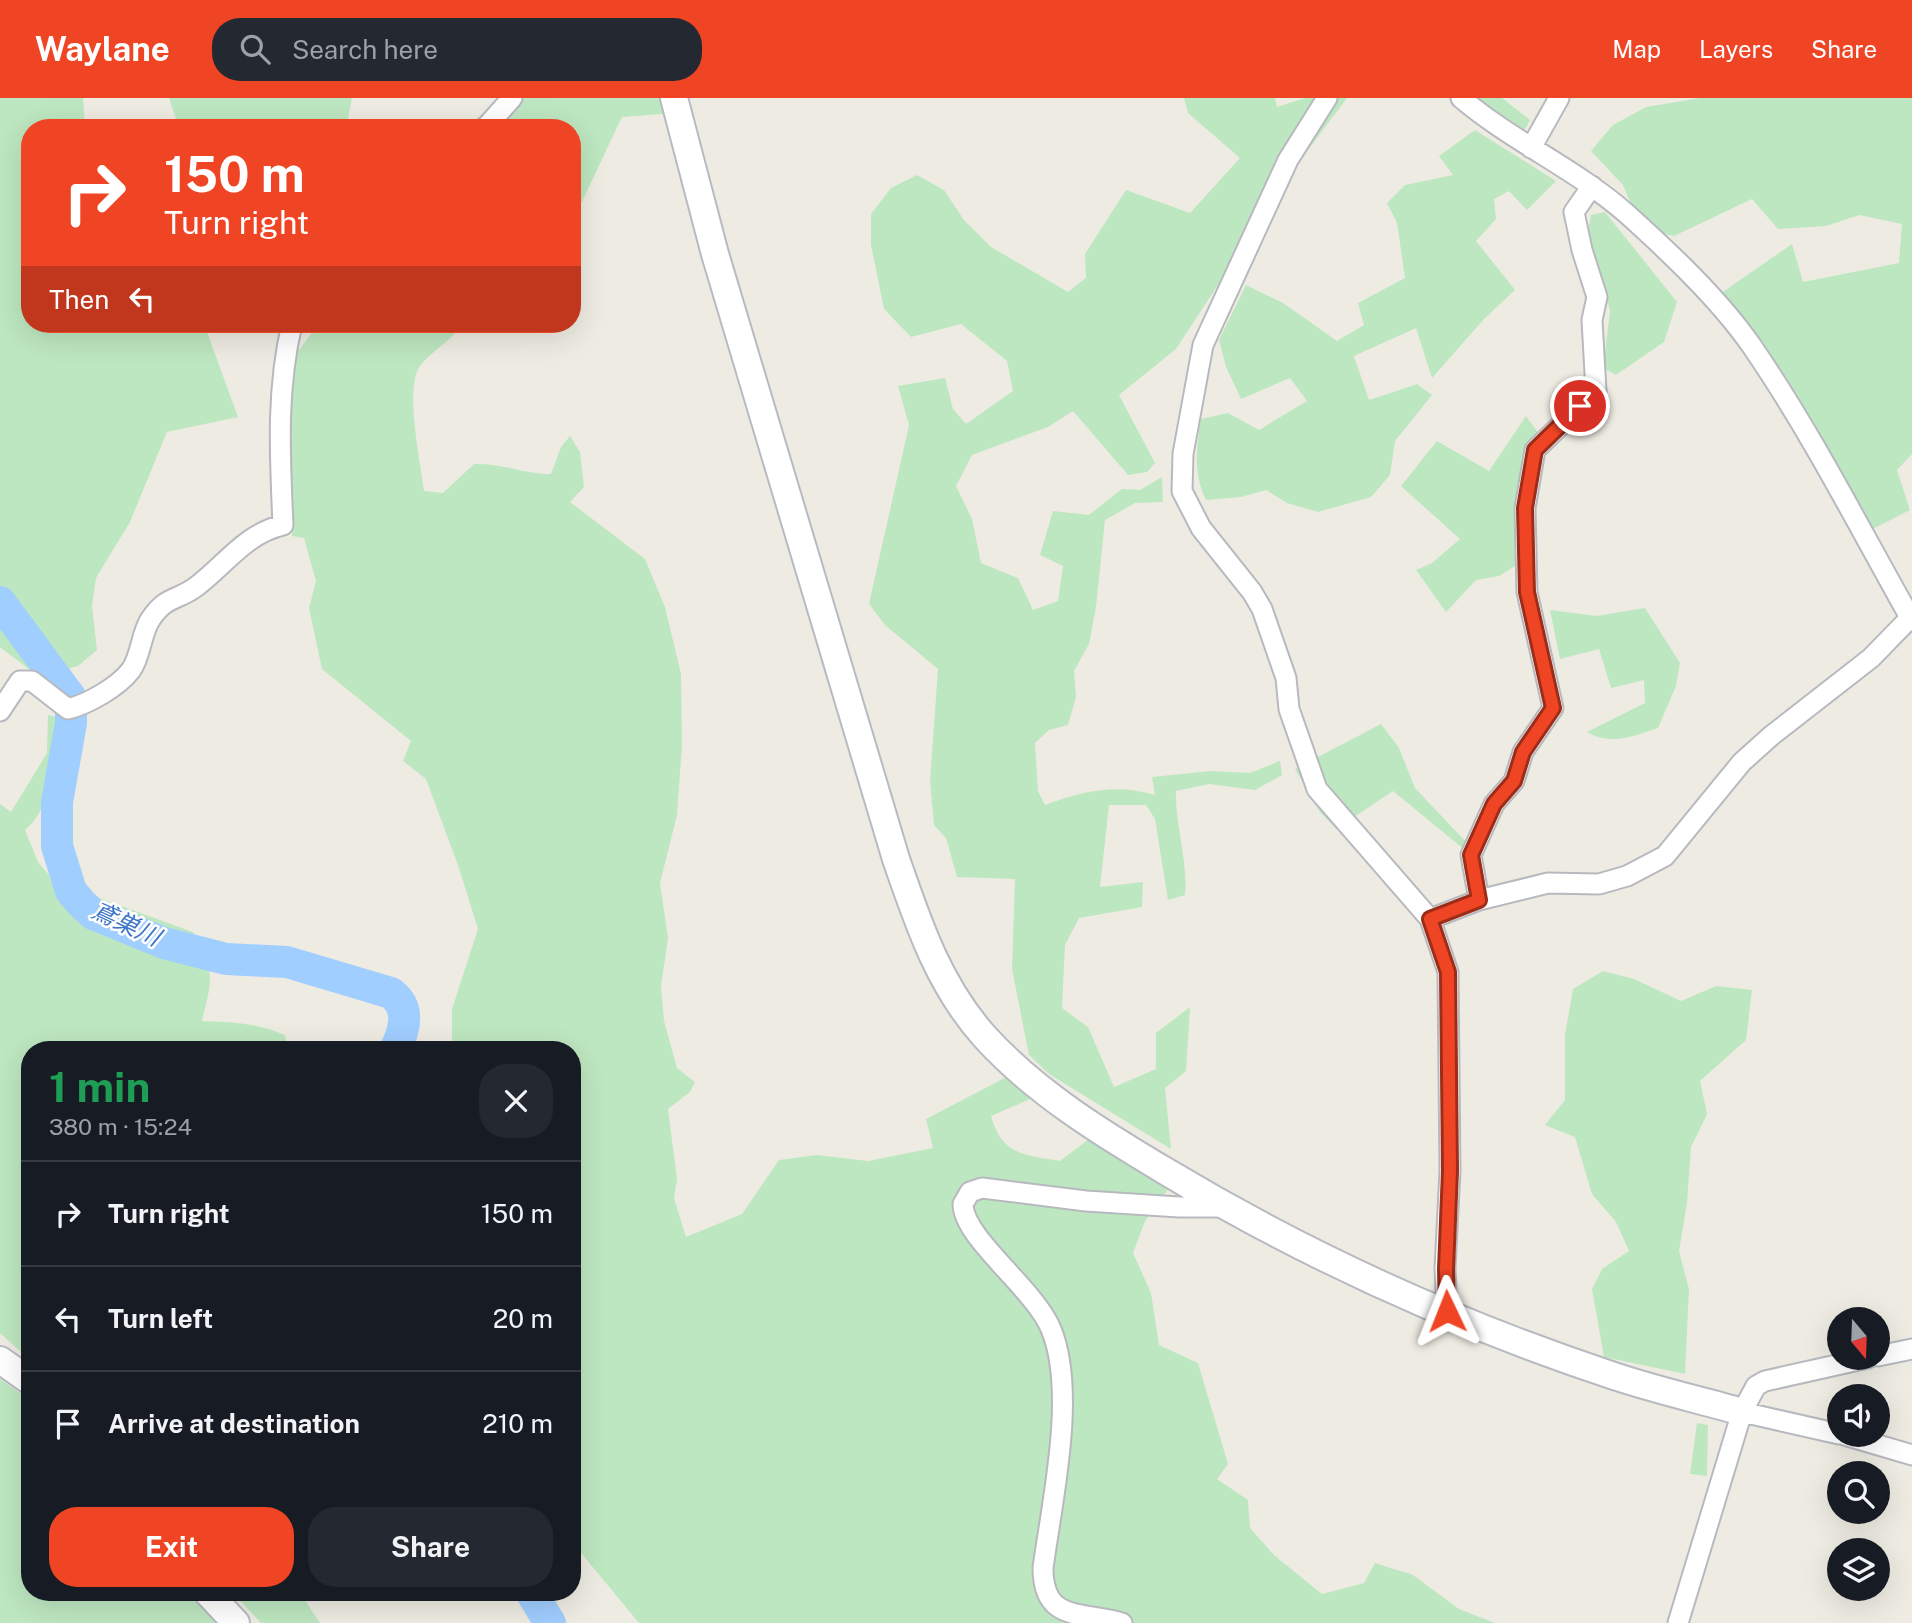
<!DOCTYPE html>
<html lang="en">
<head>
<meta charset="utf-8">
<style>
	body { margin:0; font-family:"Public Sans","Noto Sans JP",sans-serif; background:#242831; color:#f1f3f6; height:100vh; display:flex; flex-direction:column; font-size:26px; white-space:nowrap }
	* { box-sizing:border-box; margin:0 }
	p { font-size:23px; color:#9ea1a6 }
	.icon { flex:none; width:38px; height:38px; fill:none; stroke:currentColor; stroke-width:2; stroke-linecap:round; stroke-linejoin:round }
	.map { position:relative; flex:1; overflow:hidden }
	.panel { position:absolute; left:21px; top:943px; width:560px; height:560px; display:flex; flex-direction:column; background:#171b24; border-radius:28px; box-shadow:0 7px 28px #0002 }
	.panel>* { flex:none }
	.banner { position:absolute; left:21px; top:21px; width:560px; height:214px; border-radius:28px; box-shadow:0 7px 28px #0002; background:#f04525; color:#fff; overflow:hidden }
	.needle { width:46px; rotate:161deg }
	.controls { position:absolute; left:1827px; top:1209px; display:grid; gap:14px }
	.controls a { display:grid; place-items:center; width:63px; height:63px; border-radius:50%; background:#171b24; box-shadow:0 7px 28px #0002; font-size:35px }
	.pin { position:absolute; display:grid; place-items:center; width:60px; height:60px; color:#fff; margin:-30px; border:4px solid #fff; border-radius:50%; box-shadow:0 2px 7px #0007 }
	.me { position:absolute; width:77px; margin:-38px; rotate:358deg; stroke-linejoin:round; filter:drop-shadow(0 0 5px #0008) }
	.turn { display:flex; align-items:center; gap:24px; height:147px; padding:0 28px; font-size:32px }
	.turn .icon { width:91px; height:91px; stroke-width:2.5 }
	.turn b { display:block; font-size:49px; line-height:60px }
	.then { display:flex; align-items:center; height:66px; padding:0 28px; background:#0003; gap:14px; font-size:26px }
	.round { display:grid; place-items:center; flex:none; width:74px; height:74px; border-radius:28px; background:#242831 }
	.overview { display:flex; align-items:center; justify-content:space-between; height:119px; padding:0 28px }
	h1 { font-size:42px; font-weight:700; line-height:52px; color:#1e9e55 }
	.cta { display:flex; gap:14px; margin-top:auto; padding:14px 28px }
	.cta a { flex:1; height:80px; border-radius:28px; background:#f04525; color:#fff; font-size:28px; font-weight:700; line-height:80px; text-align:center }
	.cta a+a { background:#242831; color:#f1f3f6 }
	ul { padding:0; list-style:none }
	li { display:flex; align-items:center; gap:21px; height:105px; padding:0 28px; border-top:2px solid #363941 }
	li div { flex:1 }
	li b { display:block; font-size:26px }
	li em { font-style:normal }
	header { display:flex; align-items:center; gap:42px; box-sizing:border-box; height:98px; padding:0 35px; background:#f04525; color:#fff }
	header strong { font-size:33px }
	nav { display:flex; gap:38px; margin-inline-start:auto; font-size:24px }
	.search { width:490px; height:63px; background:#242831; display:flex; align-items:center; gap:18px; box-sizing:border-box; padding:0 24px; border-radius:28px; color:#9ea1a6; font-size:26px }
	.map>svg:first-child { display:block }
</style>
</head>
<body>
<header>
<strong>Waylane</strong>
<div class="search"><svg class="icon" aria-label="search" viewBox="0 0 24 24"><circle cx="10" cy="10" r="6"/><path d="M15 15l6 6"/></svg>Search here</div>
<nav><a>Map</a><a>Layers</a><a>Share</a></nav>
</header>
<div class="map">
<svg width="1912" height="1525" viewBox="0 0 1912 1525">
	<rect width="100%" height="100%" fill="#eeece2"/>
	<path fill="#bde7c0" d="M 0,0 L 83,0 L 85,30 L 30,30 L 30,226 L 204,226 L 238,319 L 167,334 L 130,424 L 96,480 L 92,508 L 97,552 L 78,568 L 39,579 L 0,549 Z
		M 169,0 L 352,0 L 346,30 L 179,30 Z
		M 506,0 L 674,0 L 676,15 L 622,19 L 579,110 L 572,110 L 572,30 L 463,30 Z
		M 1184,0 L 1275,0 L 1277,9 L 1305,0 L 1347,0 L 1296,68 L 1176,251 L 1119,297 L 1155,365 L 1147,374 L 1128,377 L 1073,313 L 1048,329 L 972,357 L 956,388 L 972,421 L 981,465 L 1018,480 L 1033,512 L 1058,503 L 1063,468 L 1040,457 L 1053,413 L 1089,417 L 1122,391 L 1140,392 L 1162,379 L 1163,404 L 1135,405 L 1105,422 L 1096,509 L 1089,546 L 1074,573 L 1076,599 L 1068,627 L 1049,632 L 1035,645 L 1038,693 L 1045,707 C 1081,693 1118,685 1155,697 L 1152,679 L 1211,673 L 1250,675 L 1280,663 L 1282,677 L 1255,692 L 1209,686 L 1176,693 C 1175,728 1188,761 1185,797 L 1168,802 L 1155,721 L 1146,707 L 1109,707 L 1100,789 L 1143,784 L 1142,809 L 1079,820 L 1065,847 L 1062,910 L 1088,929 L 1114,989 L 1156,971 L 1156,935 L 1190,909 L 1186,973 L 1165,990 L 1171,1051 L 1049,976 L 1029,957 L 1012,871 L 1015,781 L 957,779 L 946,740 L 934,727 L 930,683 L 938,571 L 885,527 L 869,506 L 909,327 L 898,288 L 945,280 L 953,311 L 966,326 L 1013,293 L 1007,263 L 961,226 L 911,239 L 884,211 L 871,147 L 871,116 L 891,90 L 917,77 L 944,92 L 964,122 L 991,149 L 1068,194 L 1086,180 L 1085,156 L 1126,92 L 1190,115 L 1240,60 L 1188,15 Z
		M 1450,0 L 1502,0 L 1530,22 L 1523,35 Z
		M 1700,0 L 1912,0 L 1912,356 L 1897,372 L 1910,412 L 1863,436 L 1717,198 L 1792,146 L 1803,184 L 1899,165 L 1902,126 L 1859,117 L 1826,128 L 1778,131 L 1752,101 L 1674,138 L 1657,134 L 1633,111 L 1623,87 L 1591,53 L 1613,27 L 1646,9 Z
		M 1475,32 L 1556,83 L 1527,112 L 1509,93 L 1494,101 L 1496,121 L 1476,143 L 1515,192 L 1484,221 L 1432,280 L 1416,230 L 1354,258 L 1369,302 L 1417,286 L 1432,297 L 1395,343 L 1390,377 L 1371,399 L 1318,414 L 1287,405 L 1266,392 L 1241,399 L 1206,402 C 1193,375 1196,350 1201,321 L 1228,315 L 1259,332 L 1307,303 L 1290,280 L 1241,301 L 1226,269 L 1219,242 L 1246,187 L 1283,205 L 1337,243 L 1364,227 L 1358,205 L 1405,180 L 1397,125 L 1387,105 L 1405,87 L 1453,77 L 1439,58 Z
		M 1605,114 L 1677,204 L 1664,244 L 1616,277 L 1603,270 L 1610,213 L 1588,134 L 1591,117 Z
		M 318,226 L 462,226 C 452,243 432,252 420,268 C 404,290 421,366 424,393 L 443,395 L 474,366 C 501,365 524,376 551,376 L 561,349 L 570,338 L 580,354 L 584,389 L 570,404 L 645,461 L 665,509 L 681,576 L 682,647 L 677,717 L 660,785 L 668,840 L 661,888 L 664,923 L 677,970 L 695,984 L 690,994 L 668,1011 L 677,1081 L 674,1100 L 686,1139 L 742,1116 L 779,1062 L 817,1057 L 868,1063 L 933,1050 L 926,1021 L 1018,973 L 1037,998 L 991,1018 C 1002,1057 1024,1057 1060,1063 L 1093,1038 L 1174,1083 L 1145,1123 L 1133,1155 L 1151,1195 L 1159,1247 L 1198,1265 L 1228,1366 L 1217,1381 L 1248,1402 L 1250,1430 L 1275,1458 L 1322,1496 L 1364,1485 L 1375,1465 L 1413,1477 L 1459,1511 L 1495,1525 L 639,1525 L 572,1444 L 572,952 L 452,952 L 452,911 L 478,831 L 459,770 L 426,681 L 403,663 L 411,643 L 322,571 L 309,510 L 316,483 L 304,440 L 292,438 L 289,325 L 297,255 Z
		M 1526,318 L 1544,343 L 1521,464 L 1499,478 L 1476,482 L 1446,514 L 1416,472 L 1432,465 L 1460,441 L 1401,388 L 1437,343 L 1489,373 Z
		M 1645,510 L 1680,565 L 1676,588 L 1658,630 C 1634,638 1611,648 1587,634 L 1645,605 L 1644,582 L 1611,590 L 1599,551 L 1560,561 L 1550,512 L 1597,518 Z
		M 48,617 L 61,620 C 56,656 54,708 25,732 L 38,764 L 55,784 L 193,834 C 215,878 213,877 202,923 C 231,924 258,925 285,937 L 288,952 L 30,952 L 30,1262 L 0,1235 L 0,706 L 11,714 L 47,655 Z
		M 1381,626 L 1399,650 L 1415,690 L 1468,746 L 1471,757 L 1393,693 L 1336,731 L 1320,714 L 1295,671 Z
		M 1603,873 L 1634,881 L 1681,903 L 1716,888 L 1752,892 L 1746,942 L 1700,983 L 1707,1016 L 1691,1049 L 1687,1105 L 1679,1153 L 1689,1191 L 1685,1276 L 1604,1259 L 1592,1191 L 1602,1171 L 1629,1153 L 1616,1124 L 1592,1096 L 1575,1039 L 1545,1027 L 1565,1002 L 1565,937 L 1573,891 Z
		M 0,1281 L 30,1302 L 30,1494 L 198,1495 L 221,1525 L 0,1525 Z
		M 1697,1325 L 1708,1327 L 1707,1378 L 1690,1376 Z
		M 233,1495 L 300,1495 L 320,1525 L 261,1525 Z"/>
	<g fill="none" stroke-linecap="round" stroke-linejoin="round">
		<path stroke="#a0ceff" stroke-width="32" d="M 0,504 L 71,600 L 71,625 L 57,704 L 57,748 L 71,793 L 82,806 L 93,816 L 164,845 L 226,861 L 287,864 L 391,895 C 411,910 405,932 395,952
			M 531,1494 L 550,1525"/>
		<defs>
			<path id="street" d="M 1327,0 L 1288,62 L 1203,247 L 1183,356 L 1182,393 L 1201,430 L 1252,494 L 1262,511 L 1286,580 L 1289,611 L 1317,691 L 1430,821 L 1448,874 L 1450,1073 L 1445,1170 L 1447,1213
				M 1461,0 C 1513,44 1576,71 1627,116 C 1669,154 1718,200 1751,247 C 1811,334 1860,431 1912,523
				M 485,30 L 512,0
				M 1531,50 L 1559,0
				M 0,613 L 20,583 L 32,583 L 68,611 C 88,606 118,589 131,572 C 141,558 141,536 150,522 C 166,497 178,503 197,488 C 226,466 245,436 283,427 C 280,358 276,293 292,226
				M 1479,802 L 1471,757 L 1494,706 L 1514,683 L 1523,654 L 1553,610 L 1527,494 L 1525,410 L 1535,352 L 1596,293 L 1592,222 L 1597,199 L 1582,152 L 1574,114 L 1592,88
				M 1430,821 L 1479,802 L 1548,785 L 1599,786 L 1627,778 L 1665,758 L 1742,664 L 1771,638 L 1871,560 L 1912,518
				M 1878,1258 L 1912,1251
				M 1742,1314 L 1839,1336
				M 1844,1337 L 1912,1357
				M 1122,1525 C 1082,1513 1043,1525 1043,1470 C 1052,1403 1077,1294 1051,1231 C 1034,1190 963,1140 963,1106 L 970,1094 L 982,1090 L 1086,1103 L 1179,1109 L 1225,1109
				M 1678,1525 L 1742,1314 L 1756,1288 L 1765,1283 L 1868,1260"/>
			<path id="secondary" d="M 674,0 L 715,156 L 896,761 C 918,825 939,888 985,939 C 1036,995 1103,1036 1167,1074 C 1307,1158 1460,1227 1614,1278 C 1656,1292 1700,1302 1742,1314
				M 0,1262 L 30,1283
				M 207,1494 L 236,1525"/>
		</defs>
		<use href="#street" stroke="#b7b9bf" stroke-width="23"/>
		<use href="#secondary" stroke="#b7bac1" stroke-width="30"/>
		<use href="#street" stroke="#fff" stroke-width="19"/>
		<use href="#secondary" stroke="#fff" stroke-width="26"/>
	</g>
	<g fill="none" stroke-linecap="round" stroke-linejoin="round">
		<defs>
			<path id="route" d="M 1447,1213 L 1446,1171 L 1450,1073 L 1448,874 L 1430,821 L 1479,802 L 1471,757 L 1494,706 L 1514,683 L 1523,654 L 1553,610 L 1527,494 L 1525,410 L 1535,352 L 1580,308"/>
		</defs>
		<use href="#route" stroke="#9c2d18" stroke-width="18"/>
		<use href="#route" stroke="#f04525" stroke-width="12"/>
	</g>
	<g text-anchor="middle" stroke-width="5" stroke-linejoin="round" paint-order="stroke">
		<g font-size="24" font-style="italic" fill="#3e76c8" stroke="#fff">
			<text transform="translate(126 826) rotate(25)" y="8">鳶巣川</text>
		</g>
	</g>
</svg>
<div class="controls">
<a><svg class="needle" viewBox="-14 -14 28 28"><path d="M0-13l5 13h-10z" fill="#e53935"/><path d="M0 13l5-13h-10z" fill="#9ea1a6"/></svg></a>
<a><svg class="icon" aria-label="sound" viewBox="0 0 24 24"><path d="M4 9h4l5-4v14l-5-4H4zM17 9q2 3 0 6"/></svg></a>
<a><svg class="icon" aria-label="search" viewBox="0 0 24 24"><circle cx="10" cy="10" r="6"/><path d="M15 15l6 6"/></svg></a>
<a><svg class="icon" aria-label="layers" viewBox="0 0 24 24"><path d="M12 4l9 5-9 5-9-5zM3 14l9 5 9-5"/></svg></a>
</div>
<div class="pin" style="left:1580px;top:308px;background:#d93025"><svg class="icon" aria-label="arrive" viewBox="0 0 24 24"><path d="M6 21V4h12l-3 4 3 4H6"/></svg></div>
<svg class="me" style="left:1447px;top:1213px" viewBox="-20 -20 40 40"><path d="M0-17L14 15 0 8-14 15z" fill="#f04525" stroke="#fff" stroke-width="4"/></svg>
<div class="banner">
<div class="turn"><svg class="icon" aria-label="right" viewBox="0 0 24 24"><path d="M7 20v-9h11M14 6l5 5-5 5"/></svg><div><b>150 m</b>Turn right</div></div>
<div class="then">Then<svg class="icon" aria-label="left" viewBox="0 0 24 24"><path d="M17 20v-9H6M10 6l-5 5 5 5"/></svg></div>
</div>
<section class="panel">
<div class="overview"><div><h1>1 min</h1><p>380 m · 15:24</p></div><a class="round"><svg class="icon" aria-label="close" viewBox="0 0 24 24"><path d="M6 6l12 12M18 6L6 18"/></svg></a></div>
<ul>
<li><svg class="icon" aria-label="right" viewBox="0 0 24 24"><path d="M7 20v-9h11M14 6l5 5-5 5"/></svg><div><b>Turn right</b></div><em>150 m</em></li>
<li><svg class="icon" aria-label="left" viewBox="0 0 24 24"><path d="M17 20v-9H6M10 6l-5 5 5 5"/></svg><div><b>Turn left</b></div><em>20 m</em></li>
<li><svg class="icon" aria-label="arrive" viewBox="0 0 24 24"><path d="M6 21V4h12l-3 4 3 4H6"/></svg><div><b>Arrive at destination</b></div><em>210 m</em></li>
</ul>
<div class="cta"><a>Exit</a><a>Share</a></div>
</section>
</div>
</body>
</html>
